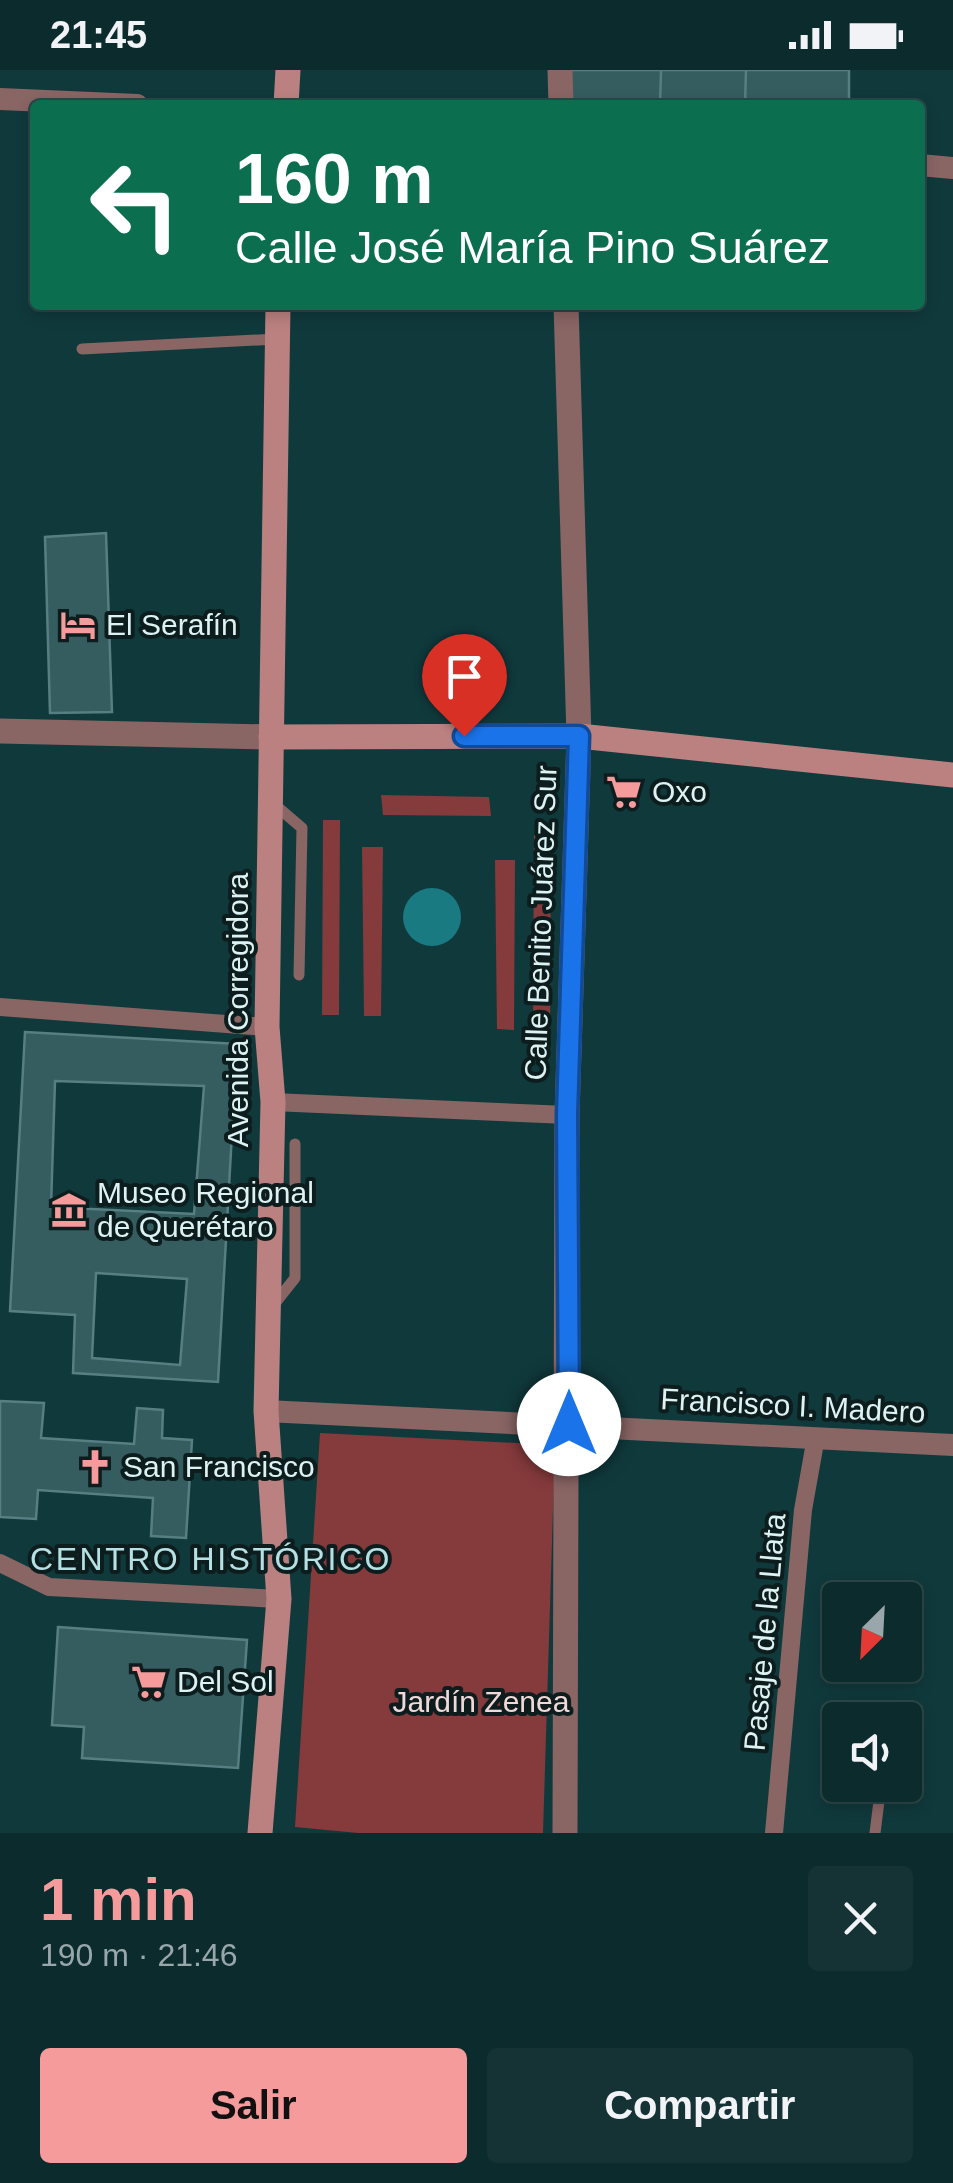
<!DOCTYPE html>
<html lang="es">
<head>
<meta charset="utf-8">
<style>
	body { margin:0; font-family:Helvetica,sans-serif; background:#153335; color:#f1f3f6; height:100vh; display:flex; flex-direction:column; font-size:38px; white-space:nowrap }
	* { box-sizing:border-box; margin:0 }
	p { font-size:32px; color:#9aa7aa }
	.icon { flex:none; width:55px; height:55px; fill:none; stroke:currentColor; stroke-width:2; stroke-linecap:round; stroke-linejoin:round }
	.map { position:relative; height:1763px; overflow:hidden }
	.drawer { display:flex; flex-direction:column; background:#0c2b2d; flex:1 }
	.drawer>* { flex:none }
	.top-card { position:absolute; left:30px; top:30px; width:895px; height:210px; border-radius:10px; box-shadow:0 5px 15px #0003,0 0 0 2px #2c4749; background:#0b6e4f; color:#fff; overflow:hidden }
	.needle { width:65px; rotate:204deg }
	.fabs { position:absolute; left:822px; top:1512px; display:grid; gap:20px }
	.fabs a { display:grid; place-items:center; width:100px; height:100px; border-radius:10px; background:#0c2b2d; box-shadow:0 5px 15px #0003,0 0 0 2px #2c4749; font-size:50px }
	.pin { position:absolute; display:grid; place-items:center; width:85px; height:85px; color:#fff; margin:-102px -42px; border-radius:50% 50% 50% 0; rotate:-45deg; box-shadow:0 0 10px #0007 }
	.pin .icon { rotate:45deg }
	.me { position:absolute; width:110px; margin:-55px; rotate:0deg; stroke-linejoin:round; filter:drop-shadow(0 0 8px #0008) }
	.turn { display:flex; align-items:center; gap:35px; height:210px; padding:0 40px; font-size:45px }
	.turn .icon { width:130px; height:130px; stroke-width:2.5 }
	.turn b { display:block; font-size:70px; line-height:85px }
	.round { display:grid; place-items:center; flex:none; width:105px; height:105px; border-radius:10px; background:#153335 }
	.head { display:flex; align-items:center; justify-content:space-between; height:170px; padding:0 40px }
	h1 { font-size:60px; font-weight:700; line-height:75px; color:#f59b9b }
	.cta { display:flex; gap:20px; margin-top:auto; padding:20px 40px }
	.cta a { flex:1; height:115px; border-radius:10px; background:#f59b9b; color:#111; font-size:40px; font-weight:700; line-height:115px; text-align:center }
	.cta a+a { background:#153335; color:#f1f3f6 }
	.status { display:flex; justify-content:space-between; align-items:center; height:70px; padding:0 50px; background:#0c2b2d; direction:ltr }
	.status svg { height:28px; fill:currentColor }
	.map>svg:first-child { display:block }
</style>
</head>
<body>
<div class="status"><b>21:45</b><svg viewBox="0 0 49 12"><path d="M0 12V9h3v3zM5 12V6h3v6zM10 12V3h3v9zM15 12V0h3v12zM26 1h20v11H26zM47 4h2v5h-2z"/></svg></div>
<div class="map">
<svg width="953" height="1763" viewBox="0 0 953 1763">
	<rect width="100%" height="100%" fill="#10393c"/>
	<path fill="#853a3c" d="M 381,725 L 489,727 L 491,746 L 383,745 Z
		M 323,750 L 340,750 L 339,945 L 322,945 Z
		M 534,765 L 551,765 L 550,961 L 533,960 Z
		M 362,777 L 383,777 L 381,946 L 364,946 Z
		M 495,790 L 515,790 L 514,960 L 497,959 Z
		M 320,1363 L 555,1375 L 543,1763 L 358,1763 L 295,1757 Z"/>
	<path fill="#1a7a82" d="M403 847a29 29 0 1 1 58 0a29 29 0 1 1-58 0Z"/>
	<path fill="#355c5f" stroke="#577e82" stroke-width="2.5" fill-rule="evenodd" d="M 564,0 L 661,0 L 660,35 L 561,35 Z
		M 661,0 L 746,0 L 745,35 L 660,35 Z
		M 746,0 L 849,0 L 849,35 L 745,35 Z
		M 106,463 L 112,642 L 50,643 L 45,467 Z
		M 25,962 L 237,974 L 218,1312 L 73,1303 L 75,1245 L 10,1241 ZM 55,1011 L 204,1016 L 194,1144 L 51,1137 ZM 96,1203 L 187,1209 L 180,1295 L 92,1288 Z
		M 0,1331 L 44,1333 L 41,1368 L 134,1374 L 137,1338 L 163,1340 L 162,1368 L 192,1370 L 186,1468 L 151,1466 L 153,1428 L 38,1420 L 36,1449 L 0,1447 Z
		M 58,1557 L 247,1570 L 238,1698 L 82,1688 L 84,1657 L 52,1655 Z"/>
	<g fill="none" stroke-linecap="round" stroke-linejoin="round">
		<path stroke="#896564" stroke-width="11" d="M 82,279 L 276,269
			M 274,734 L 302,758 L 299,905
			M 272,1237 L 295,1208 L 295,1074
			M 875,1763 L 881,1715"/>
		<path stroke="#896564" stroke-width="18" d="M 0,937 L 267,957
			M 273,1032 L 567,1045
			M 0,1493 L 49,1517 L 279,1529
			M 774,1763 L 803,1440 L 816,1367"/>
		<path stroke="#896564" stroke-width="22" d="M 0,29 L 137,35
			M 920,95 L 953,98
			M 266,1341 L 953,1375"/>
		<path stroke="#896564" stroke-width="25" d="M 560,0 L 561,35
			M 0,661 L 271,667
			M 565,1763 L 567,1045 L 579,666 L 566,235"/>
		<path stroke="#ba8180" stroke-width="25" d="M 286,35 L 288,0
			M 271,667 L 579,666 L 953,705
			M 260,1763 L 279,1529 L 266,1341 L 273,1032 L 267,957 L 278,235"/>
	</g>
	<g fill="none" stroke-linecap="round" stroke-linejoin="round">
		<defs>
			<path id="route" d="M 464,666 L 579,666 L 567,1045 L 569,1354"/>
		</defs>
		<use href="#route" stroke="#114b97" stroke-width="25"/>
		<use href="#route" stroke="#1a73e8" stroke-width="18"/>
	</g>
	<defs>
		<symbol id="hotel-bare" viewBox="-9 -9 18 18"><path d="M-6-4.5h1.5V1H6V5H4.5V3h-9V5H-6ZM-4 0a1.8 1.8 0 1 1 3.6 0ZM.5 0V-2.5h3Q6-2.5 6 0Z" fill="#f59b9b" stroke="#0d1d1e" stroke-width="2.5" paint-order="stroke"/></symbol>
		<symbol id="supermarket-bare" viewBox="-9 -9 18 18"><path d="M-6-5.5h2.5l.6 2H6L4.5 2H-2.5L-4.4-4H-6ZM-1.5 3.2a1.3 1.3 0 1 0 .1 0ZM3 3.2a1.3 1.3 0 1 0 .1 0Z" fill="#f59b9b" stroke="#0d1d1e" stroke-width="2.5" paint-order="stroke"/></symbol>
		<symbol id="museum-bare" viewBox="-9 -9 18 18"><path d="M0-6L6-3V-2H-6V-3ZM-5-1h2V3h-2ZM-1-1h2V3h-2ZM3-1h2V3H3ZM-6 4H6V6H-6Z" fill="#f59b9b" stroke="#0d1d1e" stroke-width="2.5" paint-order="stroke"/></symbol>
		<symbol id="church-bare" viewBox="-9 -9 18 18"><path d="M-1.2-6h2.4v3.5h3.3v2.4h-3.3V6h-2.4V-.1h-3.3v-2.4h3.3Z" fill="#f59b9b" stroke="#0d1d1e" stroke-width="2.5" paint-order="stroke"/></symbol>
	</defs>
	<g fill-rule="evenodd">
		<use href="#hotel-bare" x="53" y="530" width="50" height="50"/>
		<use href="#supermarket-bare" x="599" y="697" width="50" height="50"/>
		<use href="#museum-bare" x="44" y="1115" width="50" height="50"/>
		<use href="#church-bare" x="70" y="1372" width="50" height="50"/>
		<use href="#supermarket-bare" x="124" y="1587" width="50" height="50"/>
	</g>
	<g text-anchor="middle" stroke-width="8" stroke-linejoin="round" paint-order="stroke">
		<g font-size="30" fill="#ddf2f3" stroke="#0d1d1e" text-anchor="start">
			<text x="106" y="565">El Serafín</text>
			<text x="652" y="732">Oxo</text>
			<text x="97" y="1133">Museo Regional<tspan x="97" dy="34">de Querétaro</tspan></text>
			<text x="123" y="1407">San Francisco</text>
			<text x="177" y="1622">Del Sol</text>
		</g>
		<g font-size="30" fill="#ddf2f3" stroke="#0d1d1e">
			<text transform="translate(541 853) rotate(-88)" y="10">Calle Benito Juárez Sur</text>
			<text transform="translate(238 940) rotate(-90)" y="10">Avenida Corregidora</text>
			<text transform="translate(793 1336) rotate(3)" y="10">Francisco I. Madero</text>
			<text transform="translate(765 1562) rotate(-85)" y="10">Pasaje de la Llata</text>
		</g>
		<g font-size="30" fill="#f2d9d9" stroke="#0d1d1e">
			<text x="481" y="1642">Jardín Zenea</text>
		</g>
		<g font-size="32" letter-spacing="2.5" fill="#b6e1e4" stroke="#0d1d1e">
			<text x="211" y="1500">CENTRO HISTÓRICO</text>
		</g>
	</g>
</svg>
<div class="fabs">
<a><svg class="needle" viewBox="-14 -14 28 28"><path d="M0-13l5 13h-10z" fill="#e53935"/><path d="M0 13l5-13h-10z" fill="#9aa7aa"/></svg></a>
<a><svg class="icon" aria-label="sound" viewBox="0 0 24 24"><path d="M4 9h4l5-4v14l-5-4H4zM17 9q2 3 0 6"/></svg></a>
</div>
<div class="pin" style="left:464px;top:666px;background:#d93025"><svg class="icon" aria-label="arrive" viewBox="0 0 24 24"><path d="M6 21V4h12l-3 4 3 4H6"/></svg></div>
<svg class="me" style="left:569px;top:1354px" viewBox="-20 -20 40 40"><circle r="19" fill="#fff"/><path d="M0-13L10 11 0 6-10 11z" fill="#1a73e8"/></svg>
<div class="top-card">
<div class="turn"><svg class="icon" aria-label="left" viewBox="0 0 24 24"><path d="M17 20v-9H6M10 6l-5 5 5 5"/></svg><div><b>160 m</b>Calle José María Pino Suárez</div></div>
</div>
</div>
<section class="drawer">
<div class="head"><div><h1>1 min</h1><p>190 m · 21:46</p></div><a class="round"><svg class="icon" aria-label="close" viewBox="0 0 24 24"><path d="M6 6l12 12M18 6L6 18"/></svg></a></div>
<div class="cta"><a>Salir</a><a>Compartir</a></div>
</section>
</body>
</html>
